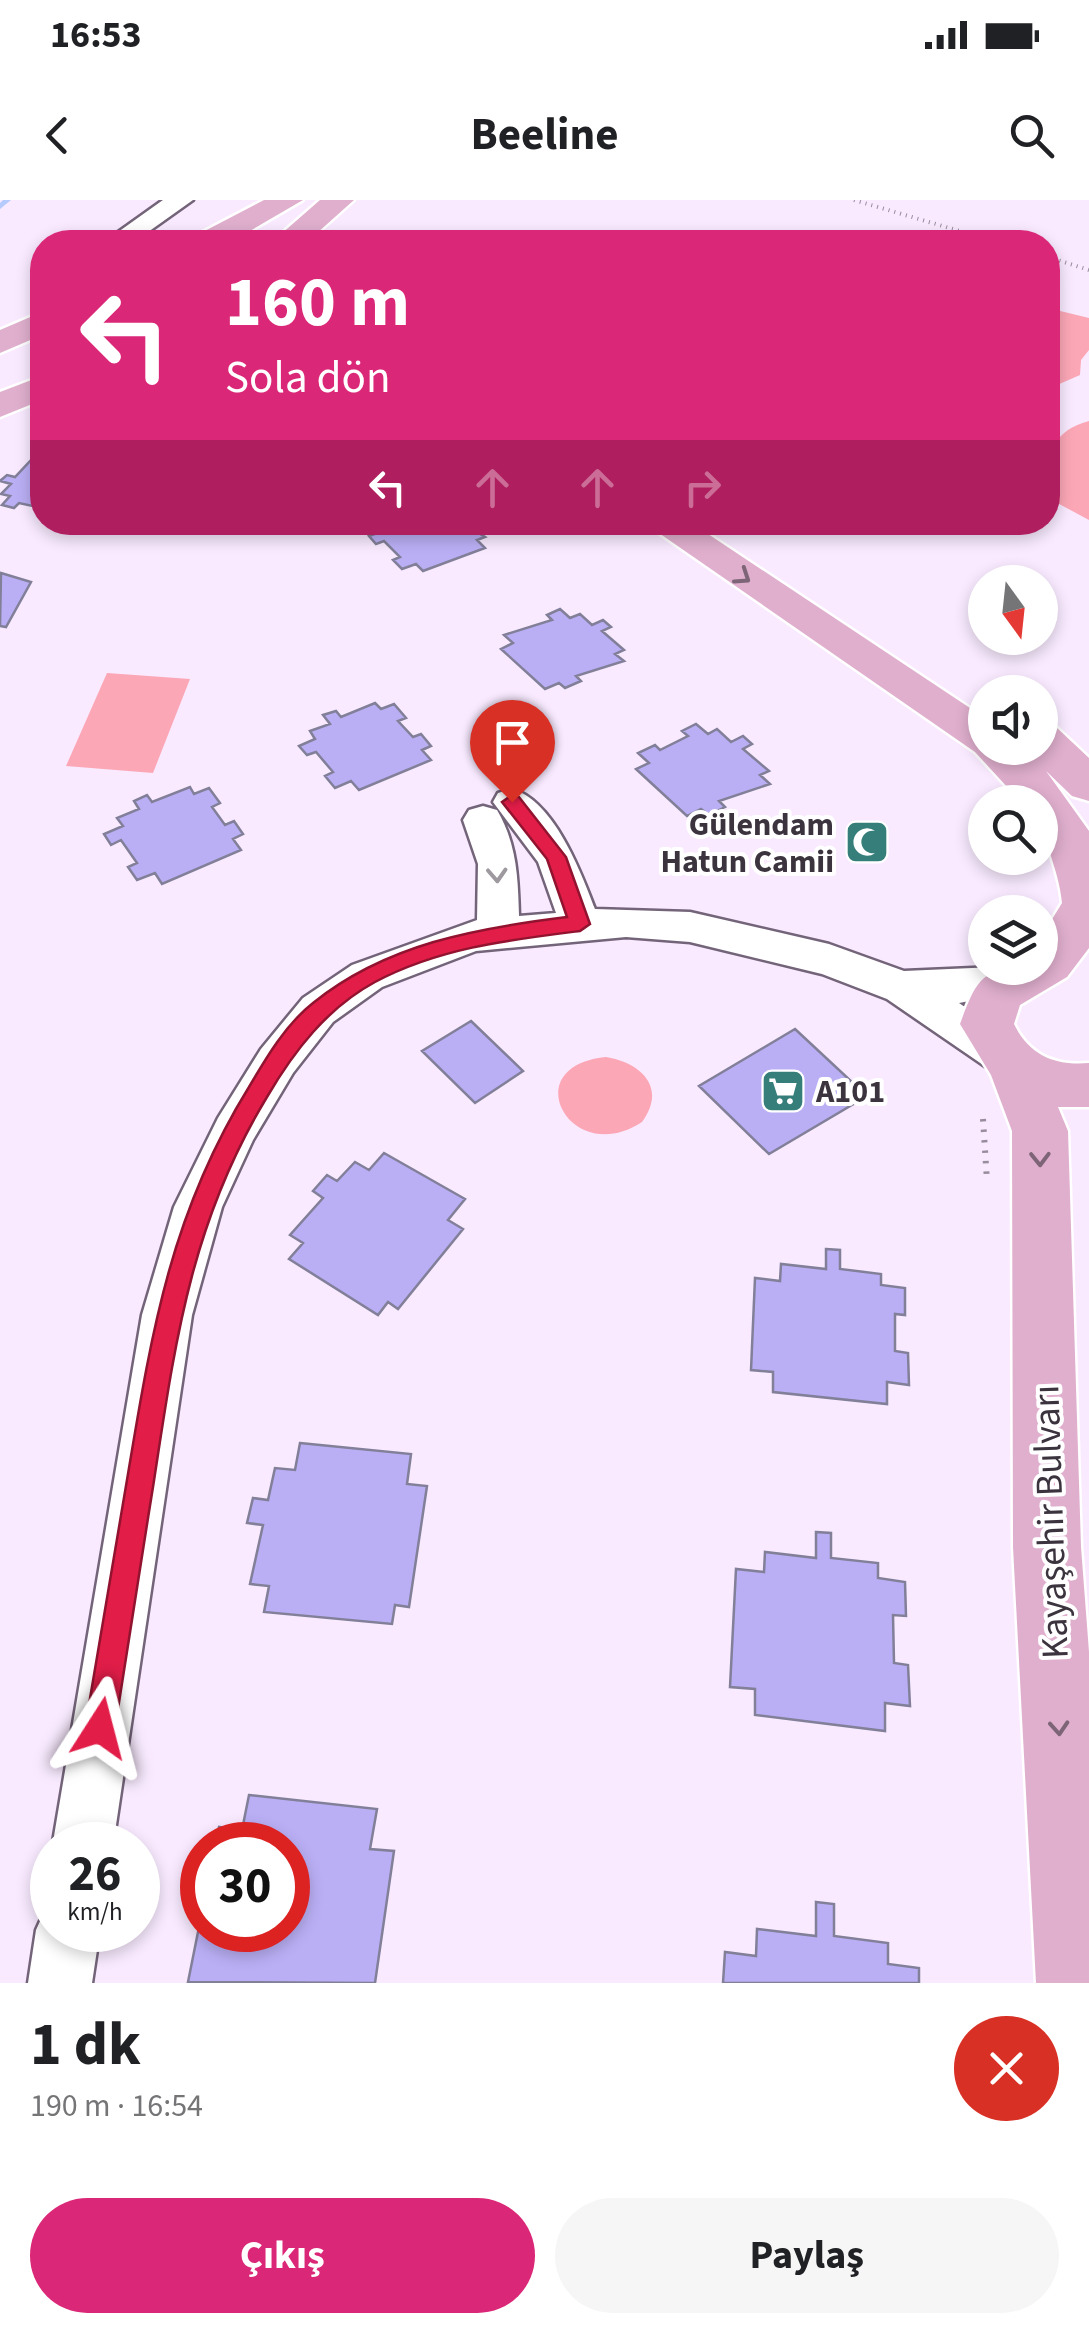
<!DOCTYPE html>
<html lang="tr">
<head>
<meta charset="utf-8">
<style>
	body { margin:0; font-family:"Source Sans 3",sans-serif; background:#f6f6f6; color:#202124; height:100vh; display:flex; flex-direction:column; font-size:38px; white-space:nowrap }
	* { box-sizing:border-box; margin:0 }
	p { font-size:32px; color:#757577 }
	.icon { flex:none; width:55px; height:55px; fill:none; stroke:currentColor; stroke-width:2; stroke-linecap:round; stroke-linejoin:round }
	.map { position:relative; height:1783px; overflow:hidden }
	.side { display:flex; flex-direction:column; background:#fff; flex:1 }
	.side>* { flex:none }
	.guide { position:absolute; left:30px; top:30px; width:1030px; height:305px; border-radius:40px; box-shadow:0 5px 15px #0003; background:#db2777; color:#fff; overflow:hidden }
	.needle { width:65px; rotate:165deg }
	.tools { position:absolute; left:968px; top:365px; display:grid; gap:20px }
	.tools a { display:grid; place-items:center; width:90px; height:90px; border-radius:50%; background:#fff; box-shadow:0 5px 15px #0003; font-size:50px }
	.speed { position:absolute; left:30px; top:1622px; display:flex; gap:20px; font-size:50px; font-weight:700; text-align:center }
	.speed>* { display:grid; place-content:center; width:130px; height:130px; border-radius:50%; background:#fff; box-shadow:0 5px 15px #0003; line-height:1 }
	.speed small { font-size:25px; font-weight:400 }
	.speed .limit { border:15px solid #d22; background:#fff; color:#111 }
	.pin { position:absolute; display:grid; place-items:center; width:85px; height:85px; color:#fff; margin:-102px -42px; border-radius:50% 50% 50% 0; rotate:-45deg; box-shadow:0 0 10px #0007 }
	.pin .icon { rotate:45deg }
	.me { position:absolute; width:110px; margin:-55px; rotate:9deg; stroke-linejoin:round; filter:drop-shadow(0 0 8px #0008) }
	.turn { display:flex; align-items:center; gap:35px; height:210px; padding:0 30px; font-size:45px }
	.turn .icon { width:130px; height:130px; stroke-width:2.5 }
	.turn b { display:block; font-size:70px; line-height:85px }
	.lanes { display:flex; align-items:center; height:95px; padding:0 30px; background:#0003; justify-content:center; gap:50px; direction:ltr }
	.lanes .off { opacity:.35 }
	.round { display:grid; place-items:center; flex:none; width:105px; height:105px; border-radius:52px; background:#f6f6f6 }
	.overview { display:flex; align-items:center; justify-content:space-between; height:170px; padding:0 30px }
	h1 { font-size:60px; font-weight:700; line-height:75px }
	.button { display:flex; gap:20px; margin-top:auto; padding:20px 30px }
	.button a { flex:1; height:115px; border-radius:60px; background:#db2777; color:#fff; font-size:40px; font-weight:700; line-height:115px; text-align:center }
	.button a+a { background:#f6f6f6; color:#202124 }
	.status { display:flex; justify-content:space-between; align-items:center; height:70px; padding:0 50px; background:#fff; direction:ltr }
	.status svg { height:28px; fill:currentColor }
	header { display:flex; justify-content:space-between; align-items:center; height:130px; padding:0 30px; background:#fff; font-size:45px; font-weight:700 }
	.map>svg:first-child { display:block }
</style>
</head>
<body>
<div class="status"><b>16:53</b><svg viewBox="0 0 49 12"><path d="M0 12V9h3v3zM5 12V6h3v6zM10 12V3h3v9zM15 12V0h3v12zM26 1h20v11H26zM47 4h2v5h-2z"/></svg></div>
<header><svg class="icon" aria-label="back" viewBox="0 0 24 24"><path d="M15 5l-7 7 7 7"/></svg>Beeline<svg class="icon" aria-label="search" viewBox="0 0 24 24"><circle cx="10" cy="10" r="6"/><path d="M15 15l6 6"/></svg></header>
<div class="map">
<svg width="1089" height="1783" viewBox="0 0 1089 1783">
	<rect width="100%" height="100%" fill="#f9eaff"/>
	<path fill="#fca7b6" d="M 1048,108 L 1089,118 L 1089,150 L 1081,160 L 1080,175 L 1048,189 Z
		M 1089,221 L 1089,320 L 1048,298 C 1047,261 1047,232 1089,221 Z
		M 107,473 L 190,479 L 153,573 L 66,566 Z
		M 606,857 C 642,863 667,888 642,922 C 571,969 514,866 606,857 Z"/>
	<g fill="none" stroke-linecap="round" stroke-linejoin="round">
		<path fill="#b5cbfd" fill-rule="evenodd" d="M 3,0 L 11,0 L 0,9 L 0,3 Z"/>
	</g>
	<path fill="#baaff5" stroke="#827f99" stroke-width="2.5" d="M 32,259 L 42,259 L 42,308 L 19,303 L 14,308 L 2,305 L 10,296 L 1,294 L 11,284 L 0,281 L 7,275 L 15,277 Z
		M 387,322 L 461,322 L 485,337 L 477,340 L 485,348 L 423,371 L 416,364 L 402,369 L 393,360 L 400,357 L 384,341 L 376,344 L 369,336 L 383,331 L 378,326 Z
		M 1,373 L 31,382 L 6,427 L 0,426 Z
		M 560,409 L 570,418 L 580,414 L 592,425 L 603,420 L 611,427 L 602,431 L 624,450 L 615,454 L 624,461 L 576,476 L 581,481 L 565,488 L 559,483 L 545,489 L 501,449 L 513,443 L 504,435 L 552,420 L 547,415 Z
		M 375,503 L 381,509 L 394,504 L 406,518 L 398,521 L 413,537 L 421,534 L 431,546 L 422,550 L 431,560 L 359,590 L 351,581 L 335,588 L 325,576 L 333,572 L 316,552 L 307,555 L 299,546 L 315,539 L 310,531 L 330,524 L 323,515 L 336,511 L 341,517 Z
		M 696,524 L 708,534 L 717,529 L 731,542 L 743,536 L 752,544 L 743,549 L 769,571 L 760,575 L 770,584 L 719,601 L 725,607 L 709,615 L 701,609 L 687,616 L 636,569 L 649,563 L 638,553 L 655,545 L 660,550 L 688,536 L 682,531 Z
		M 190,587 L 194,594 L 209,588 L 220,603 L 212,607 L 225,625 L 234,621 L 243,634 L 233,639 L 241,650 L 162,684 L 155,673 L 137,680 L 128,667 L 137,663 L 121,640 L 111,645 L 104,634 L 123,626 L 117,618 L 139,609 L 134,601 L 147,595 L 152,602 Z
		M 471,821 L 523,871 L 475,903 L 422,851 Z
		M 795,829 L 867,896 L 769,954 L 699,886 Z
		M 384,953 L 465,999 L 448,1020 L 463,1029 L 398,1109 L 388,1102 L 378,1115 L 289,1059 L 303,1043 L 290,1035 L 323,998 L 313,991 L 327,975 L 337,981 L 355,962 L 369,970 Z
		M 826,1049 L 840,1050 L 840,1069 L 881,1074 L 881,1085 L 905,1088 L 905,1115 L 895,1114 L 895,1151 L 908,1153 L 909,1185 L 887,1182 L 887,1204 L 773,1192 L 773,1172 L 751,1170 L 755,1078 L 780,1081 L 781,1064 L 826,1069 Z
		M 300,1243 L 411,1254 L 407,1284 L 427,1286 L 409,1407 L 395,1405 L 392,1424 L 264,1412 L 269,1386 L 250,1384 L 263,1325 L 247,1323 L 253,1298 L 268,1300 L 275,1268 L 295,1270 Z
		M 816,1332 L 831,1333 L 831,1358 L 878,1363 L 878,1378 L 905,1382 L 906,1416 L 893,1415 L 894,1463 L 908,1465 L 910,1506 L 885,1503 L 885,1531 L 755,1515 L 755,1489 L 730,1487 L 736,1369 L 764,1372 L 765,1352 L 816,1358 Z
		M 249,1595 L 377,1609 L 370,1649 L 394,1651 L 375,1783 L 188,1782 L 202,1712 L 202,1730 L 288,1730 L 288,1645 L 215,1645 L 219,1627 L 242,1630 Z
		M 193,1667 L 202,1668 L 202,1703 L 186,1700 Z
		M 816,1702 L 834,1704 L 834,1736 L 888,1743 L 888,1764 L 919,1768 L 919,1783 L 723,1783 L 725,1752 L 756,1756 L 757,1729 L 816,1736 Z"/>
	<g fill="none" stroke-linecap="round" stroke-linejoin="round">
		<defs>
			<path id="minor" d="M 163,0 L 193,0 L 134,42 L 104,42 Z
				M 512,589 C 554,601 581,672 595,709 L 690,712 L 829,744 L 904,771 L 1042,765 L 1048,776 L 1042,787 L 959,803 L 1021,845 L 1027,857 L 1021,869 L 1005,875 L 989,869 L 887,799 L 822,774 L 690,742 L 626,737 L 476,751 L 382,787 L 333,822 L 293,873 L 253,940 L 222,1007 L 192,1115 L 113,1645 L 52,1648 L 142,1115 L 174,1007 L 218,918 L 261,849 L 303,798 L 352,765 L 477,720 L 478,664 L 463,620 L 469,610 L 483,606 L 497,610 C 517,644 518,678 519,716 L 556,713 L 538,662 L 493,602 L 498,593 Z
				M 52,1705 L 52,1730 L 100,1730 L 92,1783 L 28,1783 L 36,1730 L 46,1708 Z"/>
			<path id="major" d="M 264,0 L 303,0 L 231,42 L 192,42 L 197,35 Z
				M 320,0 L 354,0 L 307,42 L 272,42 Z
				M 42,112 L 42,135 L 0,153 L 0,130 Z
				M 42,176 L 42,200 L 0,217 L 0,192 Z
				M 643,322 L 690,322 L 985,518 L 985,548 L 1040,548 L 1040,523 L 1056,527 L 1089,558 L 1089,601 L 1072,596 L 1046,571 L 1089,631 L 1089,748 L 1067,777 L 1020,805 L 1014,824 C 1029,855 1055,866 1089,863 L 1089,907 L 1058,907 L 1068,931 L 1081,1347 L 1089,1452 L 1089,1783 L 1036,1783 L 1013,1347 L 1012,931 L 991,875 L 960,824 C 979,771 985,768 1040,768 L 1040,739 L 1062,703 C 1059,667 1040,638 1040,602 L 1021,602 L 975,552 Z"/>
		</defs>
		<use href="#minor" stroke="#74647a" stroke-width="5"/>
		<use href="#major" stroke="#fff" stroke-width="5"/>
		<path stroke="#988d9c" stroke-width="4" stroke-dasharray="1 5" stroke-linecap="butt" d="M 854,0 L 997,42
			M 1048,57 L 1089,70"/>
		<path stroke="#988d9c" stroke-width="6" stroke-dasharray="2.5 8" stroke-linecap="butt" d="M 983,919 L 987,981"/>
		<use href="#minor" fill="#fff" fill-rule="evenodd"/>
		<use href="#major" fill="#e0afce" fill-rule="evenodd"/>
	</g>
	<defs><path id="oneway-chevron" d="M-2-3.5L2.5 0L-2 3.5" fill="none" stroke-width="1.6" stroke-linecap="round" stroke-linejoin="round" transform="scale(2.5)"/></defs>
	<g stroke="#7d6577">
		<use href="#oneway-chevron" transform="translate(743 377) rotate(34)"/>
		<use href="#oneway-chevron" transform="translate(1040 959) rotate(89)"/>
		<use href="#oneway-chevron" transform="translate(1059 1528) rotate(86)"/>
	</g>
	<use stroke="#9d999e" href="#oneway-chevron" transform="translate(497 675) rotate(87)"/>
	<path fill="#e11d48" stroke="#92132f" stroke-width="2.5" d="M 512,595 L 519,597 L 566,657 L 590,724 L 580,731 C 508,740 439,748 375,782 C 327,808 294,851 267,897 C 190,1024 175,1144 153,1287 C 140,1367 128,1447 115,1528 L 111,1538 L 100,1542 L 90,1538 L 85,1528 C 100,1443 114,1358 128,1274 C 152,1130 171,1013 249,887 C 266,858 286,824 313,803 C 386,744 477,728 567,717 L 547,659 L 502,602 Z"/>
	<defs>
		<symbol id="mosque-square" viewBox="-11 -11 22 22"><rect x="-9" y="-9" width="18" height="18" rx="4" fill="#367e7a" stroke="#fff"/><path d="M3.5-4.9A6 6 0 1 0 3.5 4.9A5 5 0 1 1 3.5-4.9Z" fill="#fff"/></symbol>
		<symbol id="supermarket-square" viewBox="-11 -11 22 22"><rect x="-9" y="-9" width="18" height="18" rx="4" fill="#367e7a" stroke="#fff"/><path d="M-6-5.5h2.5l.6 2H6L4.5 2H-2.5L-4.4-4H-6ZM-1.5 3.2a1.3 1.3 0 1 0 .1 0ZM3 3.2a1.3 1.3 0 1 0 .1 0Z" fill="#fff"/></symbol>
	</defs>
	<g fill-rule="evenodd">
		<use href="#mosque-square" x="842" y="617" width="50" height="50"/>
		<use href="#supermarket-square" x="758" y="866" width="50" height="50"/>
	</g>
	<g text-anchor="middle" stroke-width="8" stroke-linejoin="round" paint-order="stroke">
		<g font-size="32" font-weight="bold" fill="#3b333d" stroke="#fff" text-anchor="end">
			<text x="834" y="635">Gülendam<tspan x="834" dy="37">Hatun Camii</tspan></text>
			<text x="816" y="902" text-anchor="start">A101</text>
		</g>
		<g font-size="38" fill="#3b333d" stroke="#fff">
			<text transform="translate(1050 1322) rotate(-92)" y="13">Kayaşehir Bulvarı</text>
		</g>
	</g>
</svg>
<div class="tools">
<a><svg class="needle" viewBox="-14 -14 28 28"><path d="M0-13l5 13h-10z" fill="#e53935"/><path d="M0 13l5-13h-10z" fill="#757577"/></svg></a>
<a><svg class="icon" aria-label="sound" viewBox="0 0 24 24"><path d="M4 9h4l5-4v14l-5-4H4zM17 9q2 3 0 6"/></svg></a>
<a><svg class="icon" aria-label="search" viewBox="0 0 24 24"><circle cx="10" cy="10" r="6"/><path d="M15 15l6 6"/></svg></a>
<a><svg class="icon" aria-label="layers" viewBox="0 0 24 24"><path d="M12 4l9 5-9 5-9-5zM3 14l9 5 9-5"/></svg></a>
</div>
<div class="speed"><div>26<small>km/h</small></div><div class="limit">30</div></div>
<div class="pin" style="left:512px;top:602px;background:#d93025"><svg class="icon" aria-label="arrive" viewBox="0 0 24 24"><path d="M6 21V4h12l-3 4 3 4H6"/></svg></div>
<svg class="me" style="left:100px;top:1528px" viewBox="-20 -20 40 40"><path d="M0-17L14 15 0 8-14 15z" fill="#e11d48" stroke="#fff" stroke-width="4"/></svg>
<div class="guide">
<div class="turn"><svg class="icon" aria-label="left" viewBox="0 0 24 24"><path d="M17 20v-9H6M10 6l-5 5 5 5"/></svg><div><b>160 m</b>Sola dön</div></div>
<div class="lanes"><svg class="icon" aria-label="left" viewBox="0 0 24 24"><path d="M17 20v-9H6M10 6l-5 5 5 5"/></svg><svg class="icon off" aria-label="ahead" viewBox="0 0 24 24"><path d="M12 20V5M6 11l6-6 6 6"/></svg><svg class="icon off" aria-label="ahead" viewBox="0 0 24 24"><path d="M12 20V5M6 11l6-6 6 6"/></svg><svg class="icon off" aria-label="right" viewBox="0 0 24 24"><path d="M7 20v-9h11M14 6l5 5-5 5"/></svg></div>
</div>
</div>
<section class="side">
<div class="overview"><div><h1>1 dk</h1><p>190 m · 16:54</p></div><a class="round" style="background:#d93025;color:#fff"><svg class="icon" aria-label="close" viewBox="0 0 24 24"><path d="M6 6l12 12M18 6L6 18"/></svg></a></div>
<div class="button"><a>Çıkış</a><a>Paylaş</a></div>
</section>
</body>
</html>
